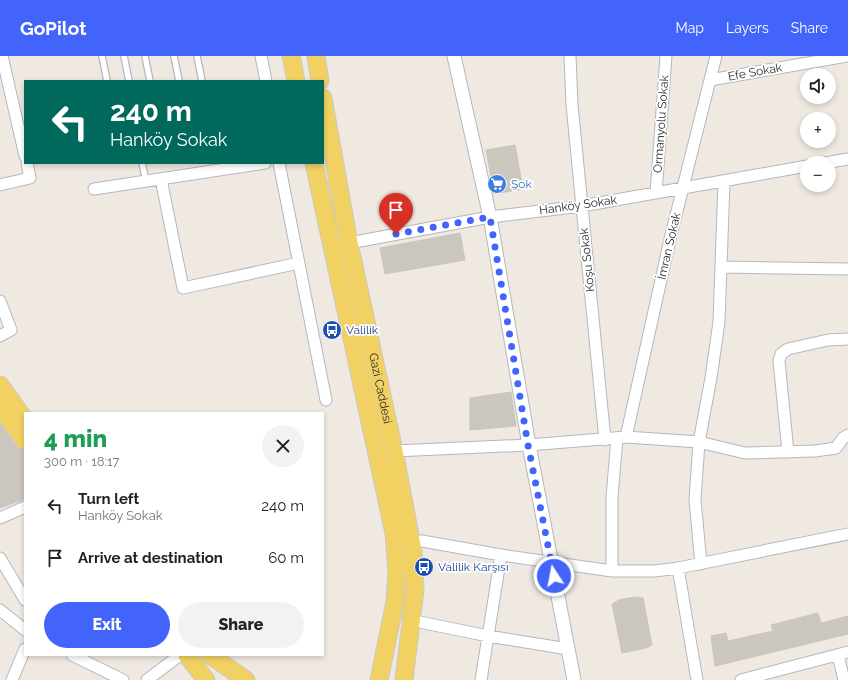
<!DOCTYPE html>
<html lang="en">
<head>
<meta charset="utf-8">
<style>
	body { margin:0; font-family:Raleway,sans-serif; background:#f2f2f2; color:#222; height:100vh; display:flex; flex-direction:column; font-size:15px; white-space:nowrap }
	* { box-sizing:border-box; margin:0 }
	p { font-size:13px; color:#767676 }
	.icon { flex:none; width:22px; height:22px; fill:none; stroke:currentColor; stroke-width:2; stroke-linecap:round; stroke-linejoin:round }
	.map { position:relative; flex:1; overflow:hidden }
	.side { position:absolute; left:24px; top:356px; width:300px; height:244px; display:flex; flex-direction:column; background:#fff; border-radius:0px; box-shadow:0 2px 6px #0003 }
	.side>* { flex:none }
	.hud { position:absolute; left:24px; top:24px; width:300px; height:84px; border-radius:0px; box-shadow:0 2px 6px #0003; background:#00695c; color:#fff; overflow:hidden }
	.buttons { position:absolute; left:800px; top:12px; display:grid; gap:8px }
	.buttons a { display:grid; place-items:center; width:36px; height:36px; border-radius:50%; background:#fff; box-shadow:0 2px 6px #0003; font-size:20px }
	.pin { position:absolute; display:grid; place-items:center; width:34px; height:34px; color:#fff; margin:-41px -17px; border-radius:50% 50% 50% 0; rotate:-45deg; box-shadow:0 0 4px #0007 }
	.pin .icon { rotate:45deg }
	.me { position:absolute; width:44px; margin:-22px; rotate:349deg; stroke-linejoin:round; filter:drop-shadow(0 0 3px #0008) }
	.turn { display:flex; align-items:center; gap:14px; height:84px; padding:0 20px; font-size:18px }
	.turn .icon { width:52px; height:52px; stroke-width:2.5 }
	.turn b { display:block; font-size:28px; line-height:34px }
	.round { display:grid; place-items:center; flex:none; width:42px; height:42px; border-radius:21px; background:#f2f2f2 }
	.summary { display:flex; align-items:center; justify-content:space-between; height:68px; padding:0 20px }
	h1 { font-size:24px; font-weight:800; line-height:30px; color:#1e9e55 }
	.button { display:flex; gap:8px; margin-top:auto; padding:8px 20px }
	.button a { flex:1; height:46px; border-radius:24px; background:#4264fb; color:#fff; font-size:16px; font-weight:800; line-height:46px; text-align:center }
	.button a+a { background:#f2f2f2; color:#222 }
	ul { padding:0; list-style:none }
	li { display:flex; align-items:center; gap:12px; height:52px; padding:0 20px }
	li div { flex:1 }
	li b { display:block; font-size:15px }
	li em { font-style:normal }
	header { display:flex; align-items:center; gap:24px; box-sizing:border-box; height:56px; padding:0 20px; background:#4264fb; color:#fff }
	header strong { font-size:19px }
	nav { display:flex; gap:22px; margin-inline-start:auto; font-size:14px }
	.map>svg:first-child { display:block }
</style>
</head>
<body>
<header>
<strong>GoPilot</strong>
<nav><a>Map</a><a>Layers</a><a>Share</a></nav>
</header>
<div class="map">
<svg width="848" height="624" viewBox="0 0 848 624">
	<rect width="100%" height="100%" fill="#efe9e1"/>
	<path fill="#cbc7bf" stroke="#cbc5ba" d="M 515,89 L 523,133 L 494,138 L 486,94 Z
		M 460,177 L 465,204 L 385,218 L 380,192 Z
		M 511,336 L 516,370 L 470,374 L 470,342 Z
		M 0,368 L 17,391 L 21,394 L 25,395 L 25,443 L 0,452 Z
		M 634,541 L 643,542 L 652,589 L 646,592 L 622,597 L 612,548 L 619,544 Z
		M 818,557 L 821,567 L 848,560 L 848,578 L 715,610 L 711,580 L 726,577 L 728,585 L 773,575 L 771,569 Z"/>
	<g fill="none" stroke-linecap="round" stroke-linejoin="round">
		<defs>
			<path id="service" d="M 102,0 L 107,25
				M 124,0 L 129,25
				M 145,0 L 150,25
				M 174,0 L 179,25
				M 197,0 L 202,25
				M 142,107 L 146,125"/>
			<path id="minor" d="M 2,0 L 25,100
				M 261,0 L 266,25
				M 570,0 L 572,49 L 605,384
				M 710,24 L 848,0
				M 279,107 L 326,344
				M 825,107 L 848,103
				M 161,123 L 183,232 L 299,207
				M 0,129 L 30,122 L 27,107
				M 94,133 L 265,107
				M 656,137 L 666,0
				M 349,187 L 490,161 L 582,150 L 807,110
				M 722,211 L 848,213
				M 0,245 L 11,274 L 0,280
				M 626,381 L 671,179 L 716,0
				M 394,395 L 529,389 L 626,381 L 699,386 L 745,397 L 815,395 L 836,392 L 843,382 L 848,379
				M 788,396 L 779,305 L 781,298 L 788,293 L 828,284 L 848,283
				M 0,462 L 25,451
				M 411,485 L 422,485 L 501,499 L 612,515 L 655,515 L 678,512 L 848,478
				M 0,502 L 25,544
				M 701,508 L 695,444 L 699,386 L 711,322 L 719,266 L 724,126
				M 678,512 L 697,624
				M 612,515 L 612,441 L 617,382
				M 0,554 L 25,574
				M 410,564 L 488,580 L 568,593
				M 72,599 L 123,624
				M 838,599 L 844,624
				M 12,624 L 25,593
				M 147,624 L 180,599
				M 481,624 L 501,499
				M 741,624 L 848,596"/>
			<path id="tertiary" d="M 454,0 L 490,161 L 529,389 L 574,624"/>
			<g id="primary">
				<path d="M 291,0 L 296,25"/>
				<path d="M 316,0 L 320,25"/>
				<path id="s1" d="M 323,42 L 349,187 L 394,395 L 413,495 L 415,533 L 404,624"/>
				<path d="M 314,107 L 394,477 L 397,516 L 395,546 L 379,624"/>
				<path d="M 0,329 L 25,364"/>
				<path d="M 0,351 L 25,385"/>
				<path d="M 187,599 L 206,624"/>
				<path d="M 210,599 L 246,624"/>
			</g>
		</defs>
		<use href="#service" stroke="#b4b7c1" stroke-width="8"/>
		<use href="#minor" stroke="#b4b7c1" stroke-width="13"/>
		<use href="#tertiary" stroke="#b4b7c1" stroke-width="15"/>
		<use href="#primary" stroke="#c9c9c9" stroke-width="19"/>
		<use href="#service" stroke="#fff" stroke-width="5.5"/>
		<use href="#minor" stroke="#fff" stroke-width="11"/>
		<use href="#tertiary" stroke="#fff" stroke-width="13"/>
		<use href="#primary" stroke="#f2d163" stroke-width="17"/>
	</g>
	<g fill="none" stroke-linecap="round" stroke-linejoin="round">
		<path stroke="#4264fb" stroke-width="7" stroke-dasharray="0 12.6" d="M 396,178 L 490,161 L 528,389 L 554,520"/>
	</g>
	<defs>
		<symbol id="supermarket-disc" viewBox="-11 -11 22 22"><circle r="9.5" fill="#3f7fe0" stroke="#fff"/><path d="M-6-5.5h2.5l.6 2H6L4.5 2H-2.5L-4.4-4H-6ZM-1.5 3.2a1.3 1.3 0 1 0 .1 0ZM3 3.2a1.3 1.3 0 1 0 .1 0Z" fill="#fff"/></symbol>
		<symbol id="bus-disc" viewBox="-11 -11 22 22"><circle r="9.5" fill="#1a4fb4" stroke="#fff"/><path d="M-5-6H5V4H4V6H2V4H-2V6H-4V4H-5ZM-3.5-4V0h7V-4ZM-3.5 1.2v1.5H-2V1.2ZM2 1.2v1.5H3.5V1.2Z" fill="#fff"/></symbol>
	</defs>
	<g fill-rule="evenodd">
		<use href="#supermarket-disc" x="486" y="117" width="22" height="22"/>
		<use href="#bus-disc" x="321" y="263" width="22" height="22"/>
		<use href="#bus-disc" x="413" y="500" width="22" height="22"/>
	</g>
	<g text-anchor="middle" stroke-width="3.5" stroke-linejoin="round" paint-order="stroke">
		<g font-size="12" fill="#2e2e2e" stroke="#fff">
			<text transform="translate(755 16) rotate(-10)" y="4">Efe Sokak</text>
			<text transform="translate(661 68) rotate(-86)" y="4">Ormanyolu Sokak</text>
			<text transform="translate(578 149) rotate(-8)" y="4">Hanköy Sokak</text>
			<text transform="translate(669 190) rotate(-77)" y="4">İmran Sokak</text>
			<text transform="translate(587 204) rotate(-96)" y="4">Koşu Sokak</text>
			<text dy="4" stroke="none"><textPath href="#s1" startOffset="296">Gazi Caddesi</textPath></text>
		</g>
		<g font-size="12" fill="#366cbe" stroke="#fff" text-anchor="start">
			<text x="511" y="132">Şok</text>
		</g>
		<g font-size="12" fill="#164399" stroke="#fff" text-anchor="start">
			<text x="346" y="278">Valilik</text>
			<text x="438" y="515">Valilik Karşısı</text>
		</g>
	</g>
</svg>
<div class="buttons">
<a><svg class="icon" aria-label="sound" viewBox="0 0 24 24"><path d="M4 9h4l5-4v14l-5-4H4zM17 9q2 3 0 6"/></svg></a>
<a>+</a>
<a>−</a>
</div>
<div class="pin" style="left:396px;top:178px;background:#d93025"><svg class="icon" aria-label="arrive" viewBox="0 0 24 24"><path d="M6 21V4h12l-3 4 3 4H6"/></svg></div>
<svg class="me" style="left:554px;top:520px" viewBox="-20 -20 40 40"><circle r="17" fill="#4264fb" stroke="#fff" stroke-width="3"/><path d="M0-11L8 9 0 5-8 9z" fill="#fff"/></svg>
<div class="hud">
<div class="turn"><svg class="icon" aria-label="left" viewBox="0 0 24 24"><path d="M17 20v-9H6M10 6l-5 5 5 5"/></svg><div><b>240 m</b>Hanköy Sokak</div></div>
</div>
<section class="side">
<div class="summary"><div><h1>4 min</h1><p>300 m · 18:17</p></div><a class="round"><svg class="icon" aria-label="close" viewBox="0 0 24 24"><path d="M6 6l12 12M18 6L6 18"/></svg></a></div>
<ul>
<li><svg class="icon" aria-label="left" viewBox="0 0 24 24"><path d="M17 20v-9H6M10 6l-5 5 5 5"/></svg><div><b>Turn left</b><p>Hanköy Sokak</p></div><em>240 m</em></li>
<li><svg class="icon" aria-label="arrive" viewBox="0 0 24 24"><path d="M6 21V4h12l-3 4 3 4H6"/></svg><div><b>Arrive at destination</b></div><em>60 m</em></li>
</ul>
<div class="button"><a>Exit</a><a>Share</a></div>
</section>
</div>
</body>
</html>
